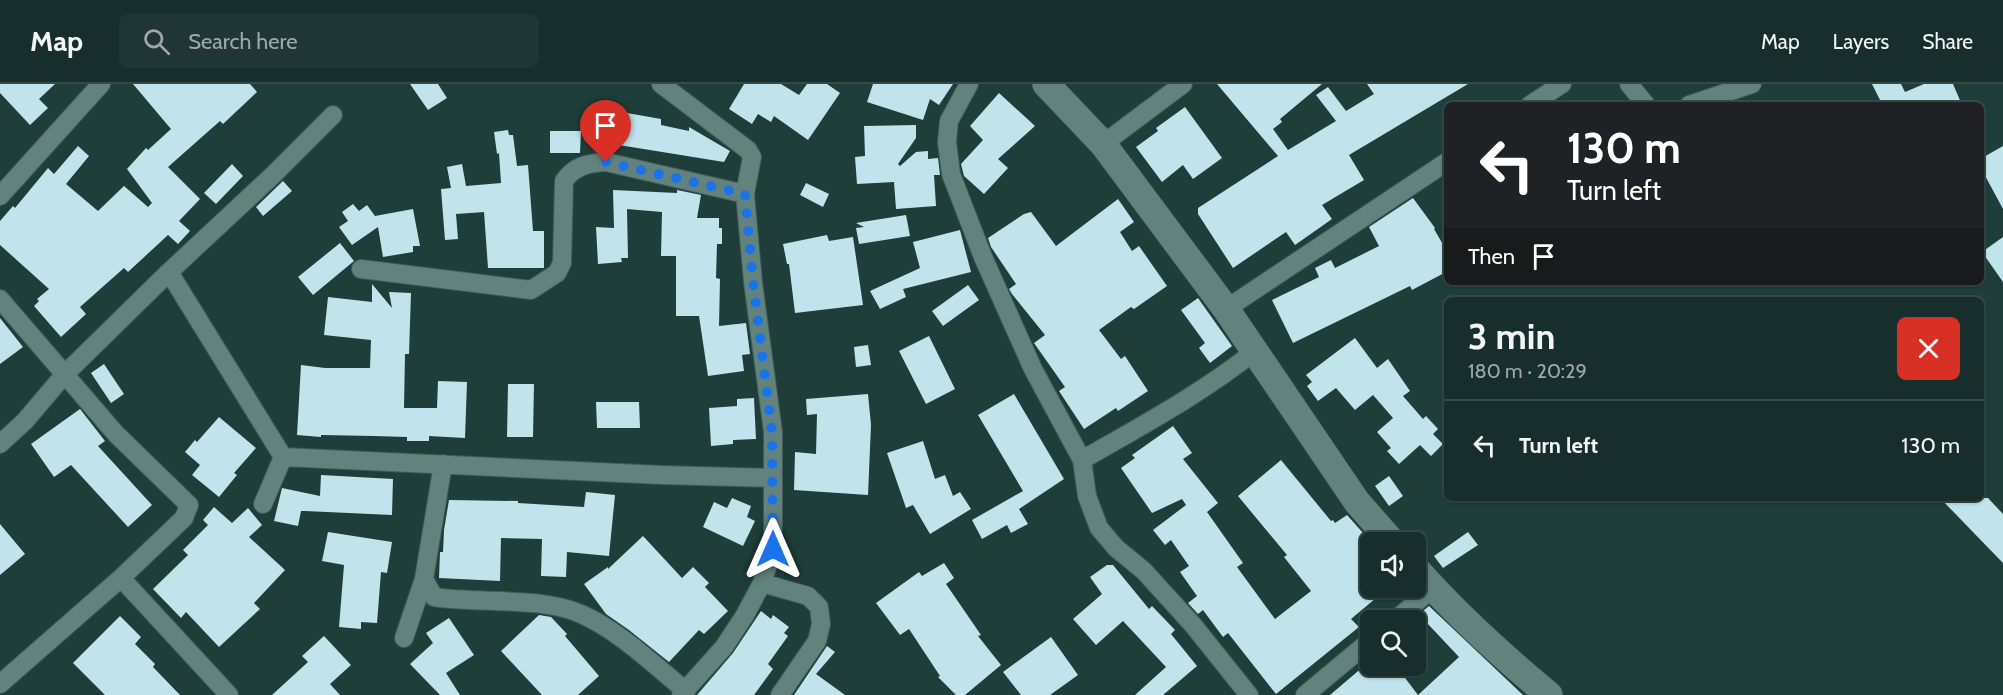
<!DOCTYPE html>
<html lang="en">
<head>
<meta charset="utf-8">
<style>
	body { margin:0; font-family:Cabin,sans-serif; background:#203634; color:#f1f3f6; height:100vh; display:flex; flex-direction:column; font-size:22px; white-space:nowrap }
	* { box-sizing:border-box; margin:0 }
	p { font-size:20px; color:#9ea8a9 }
	.icon { flex:none; width:33px; height:33px; fill:none; stroke:currentColor; stroke-width:2; stroke-linecap:round; stroke-linejoin:round }
	.map { position:relative; flex:1; overflow:hidden }
	.side { position:absolute; left:1444px; top:213px; width:540px; height:204px; display:flex; flex-direction:column; background:#172e2c; border-radius:9px; box-shadow:0 2px 4px #0004,0 0 0 2px #364a48 }
	.side>* { flex:none }
	.top-card { position:absolute; left:1444px; top:18px; width:540px; height:183px; border-radius:9px; box-shadow:0 2px 4px #0004,0 0 0 2px #364a48; background:#202124; color:#fff; overflow:hidden }
	.fabs { position:absolute; left:1360px; top:448px; display:grid; gap:12px }
	.fabs a { display:grid; place-items:center; width:66px; height:66px; border-radius:9px; background:#172e2c; box-shadow:0 2px 4px #0004,0 0 0 2px #364a48; font-size:30px }
	.pin { position:absolute; display:grid; place-items:center; width:51px; height:51px; color:#fff; margin:-62px -26px; border-radius:50% 50% 50% 0; rotate:-45deg; box-shadow:0 0 6px #0007 }
	.pin .icon { rotate:45deg }
	.me { position:absolute; width:66px; margin:-33px; rotate:0deg; stroke-linejoin:round; filter:drop-shadow(0 0 4px #0008) }
	.turn { display:flex; align-items:center; gap:21px; height:126px; padding:0 24px; font-size:27px }
	.turn .icon { width:78px; height:78px; stroke-width:2.5 }
	.turn b { display:block; font-size:42px; line-height:51px }
	.then { display:flex; align-items:center; height:57px; padding:0 24px; background:#0003; gap:12px; font-size:22px }
	.round { display:grid; place-items:center; flex:none; width:63px; height:63px; border-radius:9px; background:#203634 }
	.head { display:flex; align-items:center; justify-content:space-between; height:102px; padding:0 24px }
	h1 { font-size:36px; font-weight:800; line-height:45px }
	ul { padding:0; list-style:none }
	li { display:flex; align-items:center; gap:18px; height:90px; padding:0 24px; border-top:2px solid #364a48 }
	li div { flex:1 }
	li b { display:block; font-size:22px }
	li em { font-style:normal }
	header { display:flex; align-items:center; gap:36px; box-sizing:border-box; height:84px; padding:0 30px; background:#172e2c; border-bottom:2px solid #364a48 }
	header strong { font-size:28px }
	nav { display:flex; gap:33px; margin-inline-start:auto; font-size:21px }
	.search { width:420px; height:54px; background:#203634; display:flex; align-items:center; gap:15px; box-sizing:border-box; padding:0 21px; border-radius:9px; color:#9ea8a9; font-size:22px }
	.map>svg:first-child { display:block }
</style>
</head>
<body>
<header>
<strong>Map</strong>
<div class="search"><svg class="icon" aria-label="search" viewBox="0 0 24 24"><circle cx="10" cy="10" r="6"/><path d="M15 15l6 6"/></svg>Search here</div>
<nav><a>Map</a><a>Layers</a><a>Share</a></nav>
</header>
<div class="map">
<svg width="2003" height="611" viewBox="0 0 2003 611">
	<rect width="100%" height="100%" fill="#1f3e3a"/>
	<path fill="#c0e3ec" d="M 0,0 L 55,0 L 39,15 L 48,24 L 30,41 L 0,9 Z
		M 133,0 L 250,0 L 257,8 L 223,40 L 220,37 L 168,83 L 200,115 L 179,137 L 190,147 L 178,160 L 168,151 L 128,188 L 124,184 L 80,223 L 86,230 L 61,253 L 34,222 L 39,217 L 37,215 L 49,205 L 0,161 L 0,137 L 13,122 L 15,124 L 48,84 L 54,90 L 78,62 L 89,72 L 66,100 L 98,127 L 124,102 L 148,123 L 152,119 L 127,85 L 146,64 L 148,66 L 171,45 Z
		M 410,0 L 438,0 L 447,14 L 428,26 Z
		M 744,0 L 781,0 L 799,11 L 807,0 L 827,0 L 840,9 L 808,56 L 774,32 L 771,38 L 758,30 L 752,40 L 729,25 Z
		M 873,0 L 953,0 L 939,21 L 930,15 L 923,36 L 867,18 Z
		M 1217,0 L 1322,0 L 1280,35 L 1282,38 L 1273,45 L 1288,66 L 1336,37 L 1316,11 L 1328,3 L 1346,27 L 1374,10 L 1367,0 L 1468,0 L 1349,71 L 1364,96 L 1322,121 L 1332,135 L 1295,161 L 1286,148 L 1233,184 L 1198,130 L 1198,124 L 1278,72 Z
		M 1872,0 L 1901,0 L 1905,8 L 1924,0 L 1953,0 L 1962,21 L 1875,21 L 1881,18 Z
		M 999,9 L 1035,42 L 998,75 L 1008,84 L 984,110 L 964,92 L 961,80 L 983,56 L 970,42 Z
		M 593,23 L 661,35 L 661,41 L 689,47 L 689,43 L 730,67 L 724,78 L 588,56 Z
		M 1185,23 L 1222,74 L 1193,95 L 1183,81 L 1162,98 L 1136,63 L 1158,47 L 1156,44 Z
		M 916,41 L 916,54 L 898,80 L 900,82 L 916,68 L 928,67 L 928,75 L 938,74 L 940,91 L 934,91 L 936,122 L 896,125 L 894,98 L 857,100 L 855,73 L 865,72 L 864,42 Z
		M 508,46 L 509,51 L 513,51 L 517,82 L 528,81 L 533,147 L 544,147 L 544,184 L 488,184 L 484,128 L 456,130 L 458,155 L 445,156 L 441,105 L 451,104 L 447,83 L 462,80 L 466,102 L 501,99 L 499,69 L 497,70 L 494,48 Z
		M 550,47 L 581,47 L 580,69 L 550,69 Z
		M 2003,62 L 2003,125 L 1982,86 L 1982,74 Z
		M 232,80 L 243,92 L 216,120 L 204,109 Z
		M 283,97 L 292,107 L 263,132 L 256,123 Z
		M 806,99 L 829,110 L 823,123 L 800,111 Z
		M 613,106 L 677,109 L 677,106 L 701,111 L 697,134 L 719,134 L 719,144 L 722,144 L 722,160 L 717,160 L 716,194 L 720,195 L 719,242 L 746,239 L 750,270 L 742,271 L 744,287 L 708,292 L 699,232 L 676,232 L 676,172 L 661,172 L 662,128 L 627,125 L 628,174 L 621,174 L 622,178 L 598,180 L 596,143 L 614,144 Z
		M 1413,114 L 1435,144 L 1434,145 L 1448,169 L 1448,187 L 1412,206 L 1410,202 L 1293,259 L 1272,216 L 1319,193 L 1315,184 L 1331,176 L 1335,184 L 1379,162 L 1369,143 Z
		M 1118,115 L 1134,138 L 1120,148 L 1132,167 L 1139,162 L 1167,202 L 1134,225 L 1131,223 L 1099,246 L 1121,275 L 1125,272 L 1148,307 L 1118,327 L 1116,324 L 1084,345 L 1059,307 L 1065,303 L 1034,259 L 1045,251 L 1012,210 L 1009,205 L 1016,200 L 991,163 L 988,154 L 1024,130 L 1031,128 L 1056,162 Z
		M 353,120 L 359,127 L 367,121 L 375,132 L 413,125 L 420,162 L 413,162 L 413,168 L 383,173 L 378,143 L 352,161 L 339,143 L 348,137 L 342,128 Z
		M 906,131 L 910,152 L 859,160 L 856,144 L 864,143 L 856,139 Z
		M 960,146 L 971,188 L 903,205 L 906,213 L 880,225 L 870,207 L 920,184 L 913,158 Z
		M 827,151 L 829,157 L 853,153 L 863,221 L 795,229 L 789,180 L 787,180 L 783,160 Z
		M 2003,153 L 2003,198 L 1982,168 Z
		M 340,159 L 354,177 L 313,211 L 298,193 Z
		M 372,200 L 392,224 L 389,208 L 411,209 L 409,270 L 405,270 L 404,324 L 437,324 L 438,297 L 467,298 L 465,354 L 429,352 L 429,357 L 407,357 L 407,353 L 374,352 L 321,351 L 321,353 L 297,351 L 301,281 L 325,284 L 370,284 L 371,256 L 324,251 L 328,213 L 372,218 Z
		M 968,201 L 979,216 L 943,242 L 932,227 Z
		M 1198,214 L 1232,262 L 1210,279 L 1199,264 L 1205,259 L 1181,226 Z
		M 0,234 L 23,263 L 0,280 Z
		M 929,252 L 955,305 L 926,320 L 899,267 Z
		M 1355,254 L 1377,284 L 1388,275 L 1410,307 L 1403,312 L 1423,335 L 1426,332 L 1438,345 L 1433,350 L 1443,360 L 1431,372 L 1420,361 L 1399,380 L 1387,367 L 1391,364 L 1377,348 L 1393,334 L 1373,311 L 1355,326 L 1336,304 L 1318,317 L 1307,302 L 1312,298 L 1306,291 Z
		M 868,261 L 871,281 L 856,283 L 854,263 Z
		M 104,280 L 124,310 L 111,319 L 91,289 Z
		M 508,300 L 534,300 L 533,353 L 507,353 Z
		M 868,310 L 871,341 L 868,411 L 794,406 L 795,368 L 816,370 L 817,330 L 807,331 L 806,315 Z
		M 1014,310 L 1064,395 L 1019,425 L 1028,440 L 1011,449 L 1007,441 L 982,455 L 972,436 L 1023,407 L 978,331 Z
		M 754,314 L 756,355 L 733,356 L 733,360 L 711,362 L 709,324 L 737,322 L 737,315 Z
		M 596,318 L 639,318 L 640,344 L 597,344 Z
		M 80,325 L 105,357 L 98,362 L 152,421 L 128,443 L 71,381 L 54,393 L 31,360 Z
		M 219,333 L 256,364 L 234,389 L 237,391 L 219,413 L 192,391 L 200,381 L 185,368 L 195,356 L 197,358 Z
		M 1173,342 L 1192,369 L 1183,375 L 1218,419 L 1207,428 L 1243,479 L 1237,483 L 1275,535 L 1311,507 L 1284,473 L 1287,471 L 1238,412 L 1281,376 L 1331,437 L 1333,436 L 1335,439 L 1347,431 L 1372,459 L 1371,504 L 1388,504 L 1351,535 L 1359,543 L 1276,610 L 1228,549 L 1223,553 L 1203,526 L 1198,530 L 1188,519 L 1197,512 L 1180,488 L 1189,482 L 1171,456 L 1165,461 L 1153,446 L 1186,421 L 1182,415 L 1152,429 L 1121,384 L 1135,374 L 1132,371 Z
		M 923,357 L 935,395 L 945,391 L 953,412 L 960,408 L 971,425 L 930,450 L 913,421 L 906,424 L 887,369 Z
		M 321,391 L 393,395 L 392,431 L 305,427 L 301,427 L 298,442 L 274,437 L 282,404 L 320,412 Z
		M 1389,392 L 1403,412 L 1389,422 L 1375,402 Z
		M 586,408 L 615,411 L 609,472 L 567,468 L 566,493 L 541,492 L 542,455 L 501,454 L 500,497 L 439,494 L 440,468 L 443,468 L 444,446 L 449,416 L 518,417 L 518,419 L 584,423 Z
		M 732,414 L 751,422 L 747,433 L 755,437 L 743,462 L 703,443 L 714,418 L 727,424 Z
		M 1940,414 L 1988,414 L 2003,430 L 2003,479 Z
		M 214,423 L 232,439 L 248,424 L 262,441 L 249,453 L 285,486 L 254,519 L 260,525 L 219,563 L 186,528 L 181,534 L 153,505 L 188,471 L 183,466 L 208,441 L 203,436 Z
		M 0,440 L 25,470 L 0,491 Z
		M 328,448 L 392,458 L 387,489 L 381,488 L 377,539 L 361,538 L 361,545 L 339,543 L 344,481 L 322,477 Z
		M 1468,448 L 1478,461 L 1443,484 L 1434,472 Z
		M 643,452 L 682,494 L 693,483 L 709,499 L 705,503 L 728,527 L 704,550 L 699,546 L 669,578 L 629,546 L 606,530 L 584,500 L 608,483 L 608,485 Z
		M 944,479 L 954,494 L 946,500 L 981,551 L 978,552 L 1001,581 L 965,611 L 956,611 L 938,593 L 940,592 L 909,545 L 900,551 L 876,519 L 919,488 L 922,492 Z
		M 1107,481 L 1113,481 L 1149,525 L 1152,522 L 1175,546 L 1171,550 L 1197,582 L 1163,611 L 1135,611 L 1166,583 L 1123,537 L 1096,561 L 1073,535 L 1102,510 L 1090,493 Z
		M 1429,522 L 1523,611 L 1330,611 L 1364,582 L 1396,582 L 1418,611 L 1459,573 L 1427,539 L 1416,547 L 1416,537 L 1411,537 Z
		M 761,527 L 771,535 L 773,531 L 789,543 L 784,549 L 788,552 L 768,580 L 773,585 L 754,611 L 697,611 L 733,569 Z
		M 539,531 L 551,533 L 567,550 L 565,552 L 599,592 L 578,611 L 542,611 L 501,567 Z
		M 120,532 L 141,553 L 135,560 L 155,580 L 153,583 L 180,611 L 105,611 L 73,579 Z
		M 449,534 L 474,571 L 446,589 L 460,611 L 440,611 L 410,580 L 433,559 L 426,549 Z
		M 324,552 L 351,581 L 330,600 L 340,611 L 272,611 L 308,578 L 302,572 Z
		M 1051,553 L 1078,591 L 1050,611 L 1021,611 L 1003,588 Z
		M 827,562 L 835,568 L 816,590 L 845,611 L 794,611 Z"/>
	<g fill="none" stroke-linecap="round" stroke-linejoin="round">
		<defs>
			<path id="street" d="M 661,0 L 748,66 L 752,73 L 745,110 L 753,198 L 773,348 L 773,465 L 762,499 L 745,531 L 724,563 L 681,611
				M 969,0 L 949,37 L 947,58 L 951,90 L 983,173 L 1033,285 L 1082,376 L 1087,412 L 1099,444 L 1116,464 L 1144,487 L 1193,541 L 1249,611
				M 1629,0 L 1646,21
				M 1530,21 L 1562,0
				M 1689,21 L 1752,0
				M 1103,60 L 1183,0
				M 0,112 L 101,0
				M 361,185 L 531,206 L 557,189 L 562,179 L 564,97 C 574,82 588,79 606,78 L 745,110
				M 169,188 L 283,373
				M 0,215 L 116,350 L 189,421 L 184,434 L 121,494 L 0,600
				M 1226,225 L 1448,77
				M 0,360 L 25,337 L 64,291 L 169,188 L 273,91 L 333,31
				M 283,373 L 662,391 L 773,394
				M 1082,376 C 1141,342 1201,310 1255,267
				M 443,380 L 424,495 L 434,513 C 479,520 540,512 581,530 C 618,546 654,581 686,607
				M 263,420 L 283,373
				M 121,494 L 229,611
				M 762,499 L 808,512 L 819,523 L 821,540 L 817,557 L 780,611
				M 1394,537 L 1433,504
				M 404,554 L 424,495
				M 1305,611 L 1371,556"/>
			<path id="secondary" d="M 1046,0 L 1103,60 L 1226,225 L 1357,418 L 1393,459
				M 1416,485 C 1456,530 1502,572 1549,611"/>
		</defs>
		<use href="#street" stroke="#3e5b57" stroke-width="20"/>
		<use href="#secondary" stroke="#3e5b57" stroke-width="28"/>
		<use href="#street" stroke="#61827d" stroke-width="18"/>
		<use href="#secondary" stroke="#61827d" stroke-width="27"/>
	</g>
	<g fill="none" stroke-linecap="round" stroke-linejoin="round">
		<path stroke="#1a73e8" stroke-width="10" stroke-dasharray="0 18" d="M 606,78 L 745,110 L 753,198 L 772,348 L 773,465"/>
	</g>
</svg>
<div class="fabs">
<a><svg class="icon" aria-label="sound" viewBox="0 0 24 24"><path d="M4 9h4l5-4v14l-5-4H4zM17 9q2 3 0 6"/></svg></a>
<a><svg class="icon" aria-label="search" viewBox="0 0 24 24"><circle cx="10" cy="10" r="6"/><path d="M15 15l6 6"/></svg></a>
</div>
<div class="pin" style="left:606px;top:78px;background:#d93025"><svg class="icon" aria-label="arrive" viewBox="0 0 24 24"><path d="M6 21V4h12l-3 4 3 4H6"/></svg></div>
<svg class="me" style="left:773px;top:465px" viewBox="-20 -20 40 40"><path d="M0-17L14 15 0 8-14 15z" fill="#1a73e8" stroke="#fff" stroke-width="4"/></svg>
<div class="top-card">
<div class="turn"><svg class="icon" aria-label="left" viewBox="0 0 24 24"><path d="M17 20v-9H6M10 6l-5 5 5 5"/></svg><div><b>130 m</b>Turn left</div></div>
<div class="then">Then<svg class="icon" aria-label="arrive" viewBox="0 0 24 24"><path d="M6 21V4h12l-3 4 3 4H6"/></svg></div>
</div>
<section class="side">
<div class="head"><div><h1>3 min</h1><p>180 m · 20:29</p></div><a class="round" style="background:#d93025;color:#fff"><svg class="icon" aria-label="close" viewBox="0 0 24 24"><path d="M6 6l12 12M18 6L6 18"/></svg></a></div>
<ul>
<li><svg class="icon" aria-label="left" viewBox="0 0 24 24"><path d="M17 20v-9H6M10 6l-5 5 5 5"/></svg><div><b>Turn left</b></div><em>130 m</em></li>
</ul>
</section>
</div>
</body>
</html>
